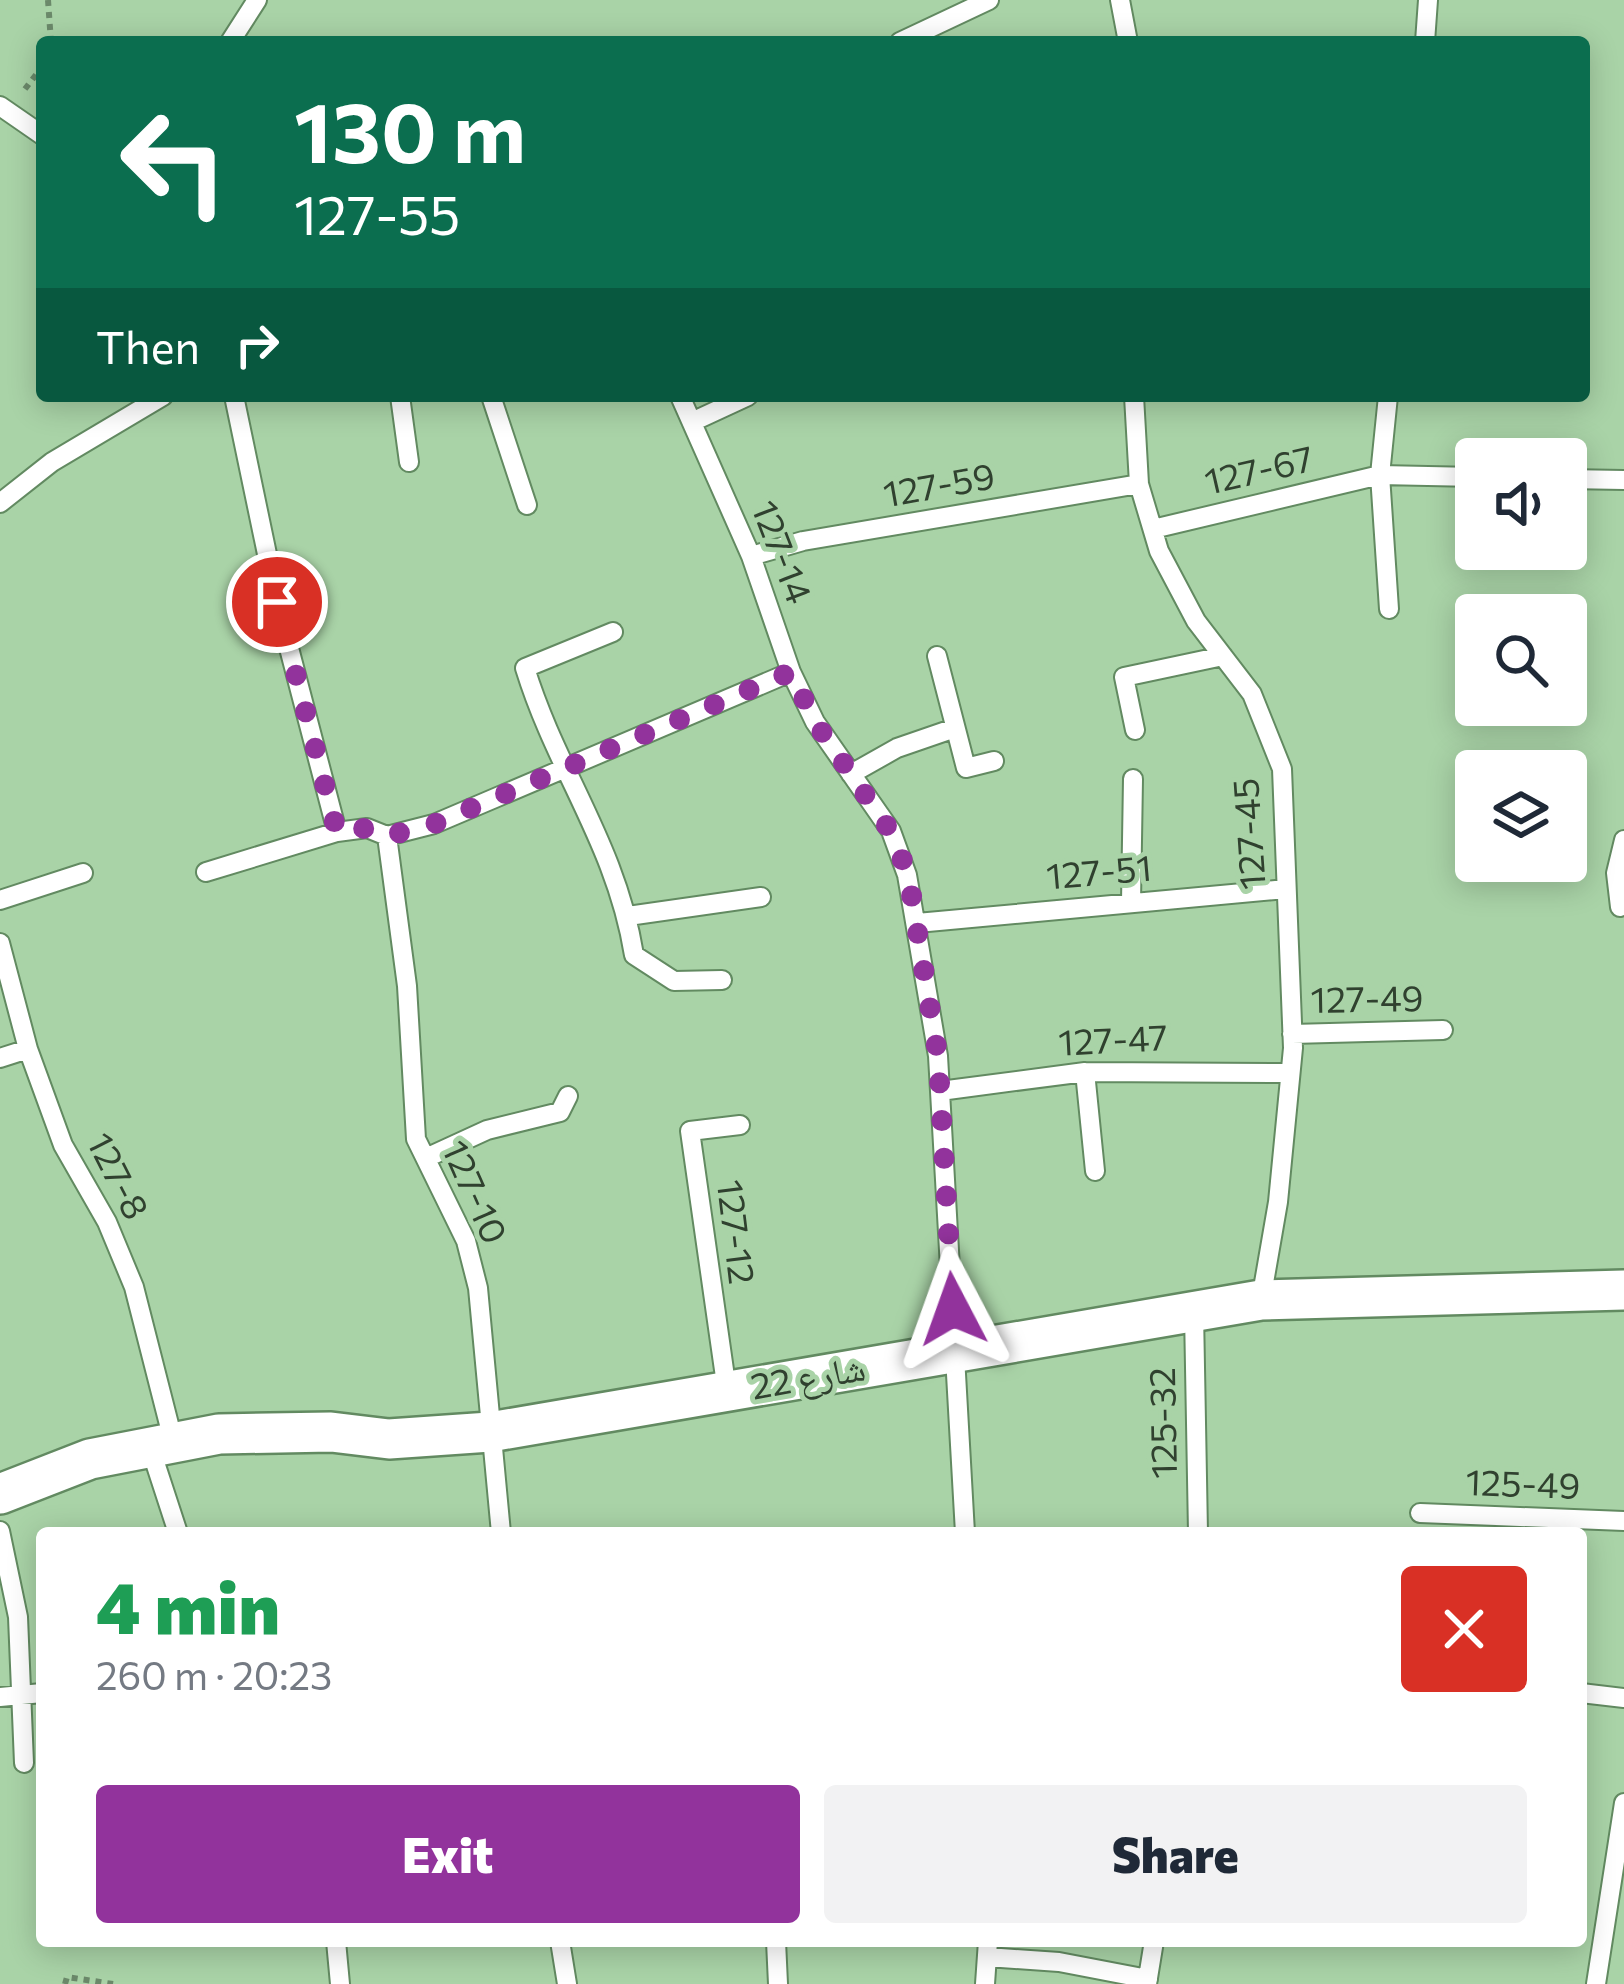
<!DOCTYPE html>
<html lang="en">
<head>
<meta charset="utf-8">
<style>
	body { margin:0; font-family:Commissioner,"Noto Naskh Arabic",sans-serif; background:#f2f2f3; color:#1f2937; height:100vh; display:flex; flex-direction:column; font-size:45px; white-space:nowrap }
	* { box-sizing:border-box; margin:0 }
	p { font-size:39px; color:#747a83 }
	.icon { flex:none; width:66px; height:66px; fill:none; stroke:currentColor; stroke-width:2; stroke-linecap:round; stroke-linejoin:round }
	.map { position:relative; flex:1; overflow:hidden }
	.sheet { position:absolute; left:36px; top:1527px; width:1551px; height:420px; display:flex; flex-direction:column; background:#fff; border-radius:12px; box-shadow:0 6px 30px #0003 }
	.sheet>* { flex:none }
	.guide { position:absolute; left:36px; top:36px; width:1554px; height:366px; border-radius:12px; box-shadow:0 6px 30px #0003; background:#0b6e4f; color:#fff; overflow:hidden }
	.fabs { position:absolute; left:1455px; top:438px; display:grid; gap:24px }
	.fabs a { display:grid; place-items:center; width:132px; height:132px; border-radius:12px; background:#fff; box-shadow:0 6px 30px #0003; font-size:60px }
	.pin { position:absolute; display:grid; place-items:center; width:102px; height:102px; color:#fff; margin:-51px; border:6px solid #fff; border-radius:50%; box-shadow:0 3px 12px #0007 }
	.me { position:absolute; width:132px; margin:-66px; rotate:356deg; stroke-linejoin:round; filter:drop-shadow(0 0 9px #0008) }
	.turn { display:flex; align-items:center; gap:42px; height:252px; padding:0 60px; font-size:54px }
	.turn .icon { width:156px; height:156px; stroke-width:2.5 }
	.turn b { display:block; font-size:84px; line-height:102px }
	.then { display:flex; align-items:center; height:114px; padding:0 60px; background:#0003; gap:24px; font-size:45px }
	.round { display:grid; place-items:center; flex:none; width:126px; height:126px; border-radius:12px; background:#f2f2f3 }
	.overview { display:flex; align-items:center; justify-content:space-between; height:204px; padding:0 60px }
	h1 { font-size:72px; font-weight:800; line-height:90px; color:#1e9e55 }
	.cta { display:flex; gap:24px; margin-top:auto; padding:24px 60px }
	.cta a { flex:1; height:138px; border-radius:12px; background:#92339c; color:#fff; font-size:48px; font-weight:800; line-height:138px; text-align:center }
	.cta a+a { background:#f2f2f3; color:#1f2937 }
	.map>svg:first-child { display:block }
</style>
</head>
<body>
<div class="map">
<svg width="1624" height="1984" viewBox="0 0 1624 1984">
	<rect width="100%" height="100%" fill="#a9d3a7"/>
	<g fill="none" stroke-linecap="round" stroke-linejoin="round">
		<defs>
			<path id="service" d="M 1120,0 L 1128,42
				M 230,42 L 257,0
				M 900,42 L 989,0
				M 1425,42 L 1428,0
				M 0,106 L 42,135
				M 234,396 L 277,602 L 337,832
				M 400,396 L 409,462
				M 491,396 L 527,505
				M 680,396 L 751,556 L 791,672 L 815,722 L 891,831 L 907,875 L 938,1056 L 965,1533
				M 1134,396 L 1139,484 L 1159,551 L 1196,621 L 1252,694 L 1282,769 L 1293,1048 L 1278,1202 L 1261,1300
				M 1388,396 L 1380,475 L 1389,609
				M 694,421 L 748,396
				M 1566,479 L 1624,480
				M 0,503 L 52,462 L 163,396
				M 1153,529 L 1380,475 L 1476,477
				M 751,556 L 803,541 L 1139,484
				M 613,632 L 525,668 C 557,772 616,844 634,955 L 674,981 L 722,980
				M 937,656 L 966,768 L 994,761
				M 1135,730 L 1124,677 L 1223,656
				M 851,774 L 897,748 L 955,728
				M 387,836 L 407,986 L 416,1139 L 466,1241 L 478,1288 L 501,1533
				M 206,872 L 337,832 L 367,828 L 387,836 L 434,824 L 791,672
				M 0,900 L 83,873
				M 1131,902 L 1133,779
				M 1620,907 L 1616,873 L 1624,840
				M 628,916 L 761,897
				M 917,923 L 1286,889
				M 0,943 L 28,1049 L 63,1145 L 107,1222 L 134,1287 L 173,1440
				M 1292,1034 L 1443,1030
				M 0,1058 L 28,1049
				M 1085,1072 L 1095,1171
				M 940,1091 L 1085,1072 L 1290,1073
				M 426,1158 L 487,1130 L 560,1112 L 568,1096
				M 1194,1312 L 1198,1533
				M 727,1391 L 690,1131 L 740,1125
				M 149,1444 L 178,1533
				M 1420,1513 L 1624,1521
				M 0,1531 L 18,1617 L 24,1763
				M 1581,1693 L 1624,1698
				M 0,1697 L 42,1693
				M 336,1941 L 340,1984
				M 560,1941 L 567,1984
				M 776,1941 L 778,1984
				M 987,1957 L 1059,1962 L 1148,1979
				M 985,1984 L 988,1941
				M 1147,1984 L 1154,1941
				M 1596,1984 L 1624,1803"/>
			<path id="minor" d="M 0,1494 L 90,1459 L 219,1434 L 331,1432 L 389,1439 L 490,1432 L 1261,1300 L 1624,1290"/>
		</defs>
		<use href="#service" stroke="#628a61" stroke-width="22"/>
		<use href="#minor" stroke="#628a61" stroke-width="44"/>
		<path stroke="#6b896a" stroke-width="6" stroke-dasharray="6 6" stroke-linecap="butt" d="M 48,0 L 51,42
			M 25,89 L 42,67
			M 65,1984 L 67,1977 L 113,1984"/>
		<use href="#service" stroke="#fff" stroke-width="18"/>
		<use href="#minor" stroke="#fff" stroke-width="39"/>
	</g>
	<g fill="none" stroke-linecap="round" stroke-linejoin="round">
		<path stroke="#92339c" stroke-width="21" stroke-dasharray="0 37.8" d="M 277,602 L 337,832 L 367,828 L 387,836 L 434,824 L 791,672 L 815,722 L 891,832 L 908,874 L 938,1056 L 953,1309"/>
	</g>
	<g text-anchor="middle" stroke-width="10" stroke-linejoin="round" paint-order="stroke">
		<g font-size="36" fill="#30412f" stroke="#a9d3a7">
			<text transform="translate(1259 470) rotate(-13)" y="13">127-67</text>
			<text transform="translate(939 485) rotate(-10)" y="13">127-59</text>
			<text transform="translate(782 552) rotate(69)" y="13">127-14</text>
			<text transform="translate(1249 834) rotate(-94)" y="13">127-45</text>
			<text transform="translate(1099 872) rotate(-5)" y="13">127-51</text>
			<text transform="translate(1367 999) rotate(-1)" y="13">127-49</text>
			<text transform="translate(1113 1040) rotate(-3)" y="13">127-47</text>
			<text transform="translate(118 1176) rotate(63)" y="13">127-8</text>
			<text transform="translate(475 1192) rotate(66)" y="13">127-10</text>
			<text transform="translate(736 1232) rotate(83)" y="13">127-12</text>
			<text transform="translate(808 1377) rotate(-10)" y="13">شارع 22</text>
			<text transform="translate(1163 1423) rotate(-91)" y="13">125-32</text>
			<text transform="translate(1523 1484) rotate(2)" y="13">125-49</text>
		</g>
	</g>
</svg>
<div class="fabs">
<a><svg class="icon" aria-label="sound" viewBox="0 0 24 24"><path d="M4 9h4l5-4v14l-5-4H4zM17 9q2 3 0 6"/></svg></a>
<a><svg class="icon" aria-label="search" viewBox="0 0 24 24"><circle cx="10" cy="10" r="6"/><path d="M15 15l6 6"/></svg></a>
<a><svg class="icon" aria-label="layers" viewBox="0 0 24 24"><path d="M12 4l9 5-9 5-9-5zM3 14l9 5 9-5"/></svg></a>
</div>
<div class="pin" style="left:277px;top:602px;background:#d93025"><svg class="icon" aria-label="arrive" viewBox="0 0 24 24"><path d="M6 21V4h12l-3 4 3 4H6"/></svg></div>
<svg class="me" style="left:953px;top:1309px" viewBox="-20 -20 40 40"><path d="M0-17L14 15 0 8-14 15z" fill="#92339c" stroke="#fff" stroke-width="4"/></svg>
<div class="guide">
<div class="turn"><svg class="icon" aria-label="left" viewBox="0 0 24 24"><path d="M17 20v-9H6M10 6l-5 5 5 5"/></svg><div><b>130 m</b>127-55</div></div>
<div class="then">Then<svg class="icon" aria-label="right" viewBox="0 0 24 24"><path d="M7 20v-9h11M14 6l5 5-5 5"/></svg></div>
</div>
<section class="sheet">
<div class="overview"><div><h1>4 min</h1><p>260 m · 20:23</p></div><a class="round" style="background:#d93025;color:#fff"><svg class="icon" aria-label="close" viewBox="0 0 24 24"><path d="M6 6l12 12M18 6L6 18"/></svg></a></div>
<div class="cta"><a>Exit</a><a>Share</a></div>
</section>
</div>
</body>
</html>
